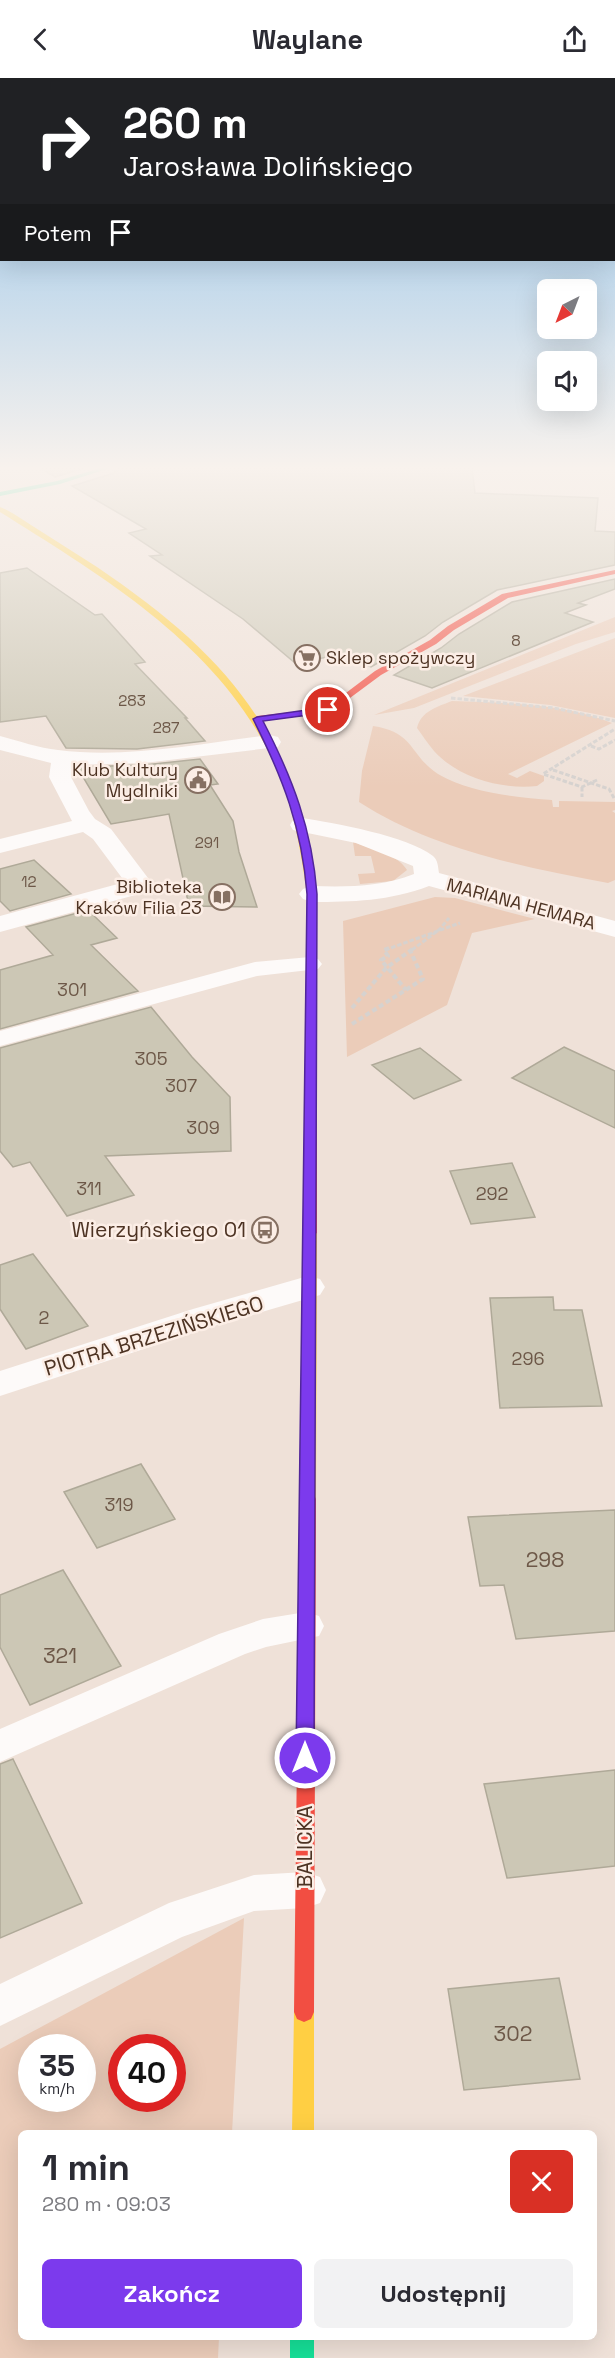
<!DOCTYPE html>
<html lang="pl">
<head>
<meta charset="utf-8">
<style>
	body { margin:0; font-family:"Space Grotesk",sans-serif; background:#f2f2f3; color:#2b2b33; height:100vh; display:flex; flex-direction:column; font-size:22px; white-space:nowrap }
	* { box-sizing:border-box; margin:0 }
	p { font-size:20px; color:#7c7c81 }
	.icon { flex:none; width:33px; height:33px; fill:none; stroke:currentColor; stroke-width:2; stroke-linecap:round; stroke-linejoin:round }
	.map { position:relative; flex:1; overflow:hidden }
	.sheet { position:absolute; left:18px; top:2052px; width:579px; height:210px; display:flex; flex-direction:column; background:#fff; border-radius:9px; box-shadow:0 6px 24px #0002 }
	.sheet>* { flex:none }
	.top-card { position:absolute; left:0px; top:0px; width:615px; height:183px; box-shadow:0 6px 24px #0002; background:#202124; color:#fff; overflow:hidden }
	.needle { width:39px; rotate:222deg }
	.buttons { position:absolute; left:537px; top:201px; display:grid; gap:12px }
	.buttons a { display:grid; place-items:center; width:60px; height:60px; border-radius:9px; background:#fff; box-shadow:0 6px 24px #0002; font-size:30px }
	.speed { position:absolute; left:18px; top:1956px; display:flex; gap:12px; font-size:30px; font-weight:700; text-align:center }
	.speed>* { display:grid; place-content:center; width:78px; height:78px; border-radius:50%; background:#fff; box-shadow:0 6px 24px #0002; line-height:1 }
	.speed small { font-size:15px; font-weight:400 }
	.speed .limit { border:9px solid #d22; background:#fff; color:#111 }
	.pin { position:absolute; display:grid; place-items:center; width:51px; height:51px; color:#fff; margin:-26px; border:3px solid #fff; border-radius:50%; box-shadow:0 2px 6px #0007 }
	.me { position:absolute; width:66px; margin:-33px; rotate:0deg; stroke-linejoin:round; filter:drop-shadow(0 0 4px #0008) }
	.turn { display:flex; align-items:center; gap:21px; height:126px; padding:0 24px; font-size:27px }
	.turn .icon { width:78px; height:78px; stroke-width:2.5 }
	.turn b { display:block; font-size:42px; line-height:51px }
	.then { display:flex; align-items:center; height:57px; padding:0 24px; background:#0003; gap:12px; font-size:22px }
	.round { display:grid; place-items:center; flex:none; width:63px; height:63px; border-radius:9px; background:#f2f2f3 }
	.overview { display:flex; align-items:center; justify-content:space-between; height:102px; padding:0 24px }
	h1 { font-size:36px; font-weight:700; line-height:45px }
	.primary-button { display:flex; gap:12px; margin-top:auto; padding:12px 24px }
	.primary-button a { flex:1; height:69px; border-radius:9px; background:#7c3aed; color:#fff; font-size:24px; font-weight:700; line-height:69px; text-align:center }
	.primary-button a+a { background:#f2f2f3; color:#2b2b33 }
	header { display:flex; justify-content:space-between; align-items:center; height:78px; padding:0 24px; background:#fff; font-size:27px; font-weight:700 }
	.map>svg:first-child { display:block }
</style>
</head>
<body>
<header><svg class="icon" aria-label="back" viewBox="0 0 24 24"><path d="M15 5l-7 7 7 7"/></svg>Waylane<svg class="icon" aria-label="share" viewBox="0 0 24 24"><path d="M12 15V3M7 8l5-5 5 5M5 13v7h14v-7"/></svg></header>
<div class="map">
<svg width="615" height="2280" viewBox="0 0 615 2280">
	<rect width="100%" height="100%" fill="#efe1d8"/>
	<path fill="#ebccb9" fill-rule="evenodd" d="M 615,539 L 615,554 L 576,566 L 414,630 L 374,637 Z
		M 615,560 L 615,640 L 550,627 L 463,618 Z
		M 452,623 C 504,625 563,625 612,645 L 508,696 L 517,700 L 530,693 L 544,698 L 544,703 L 537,708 C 503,712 458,700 434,673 C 428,666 423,658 417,650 C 421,633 437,629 452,623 Z
		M 373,648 C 415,654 409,677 438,696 C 470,715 515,719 552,722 L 553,729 L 559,729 L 559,723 L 615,724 L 615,732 L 612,733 L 615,735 L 615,802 L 608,805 C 523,789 432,771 359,724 L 362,693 Z
		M 353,764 C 370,771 397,775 407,792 L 393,803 L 360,806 L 358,796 L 375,795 L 371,778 L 355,778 Z
		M 435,819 L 455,820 L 535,841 L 472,855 L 447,927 L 347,979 L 343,843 Z
		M 244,1840 L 232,2055 L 21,2055 L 21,2259 L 219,2259 L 218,2280 L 0,2280 L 0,1971 ZM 32,1970 L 82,1970 L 82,2020 L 32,2020 ZM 122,1970 L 172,1970 L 172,2020 L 122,2020 Z"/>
	<path fill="#ccc7b5" stroke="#afa998" stroke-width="1.5" d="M 40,390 L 84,390 L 55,399 Z
		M 117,390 L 472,390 L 475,415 L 598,420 L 595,453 L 615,454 L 615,487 L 497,512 L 443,544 L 425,558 L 371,589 L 339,577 L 295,585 L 243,541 L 150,478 L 162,477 L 129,455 L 146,451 L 72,408 L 114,395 Z
		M 27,490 L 95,537 L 102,536 L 145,584 L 135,586 L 187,640 L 185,640 L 205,663 L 137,671 L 66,670 L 46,638 L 0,644 L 0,495 Z
		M 615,501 L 615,511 L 578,525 L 586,527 L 565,535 L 593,544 L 432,610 L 394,597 L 441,570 L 459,556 L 512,524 Z
		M 200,681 L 218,706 L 210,707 L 233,743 L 239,774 L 257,829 L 189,828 L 169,736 L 111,746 L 77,689 L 144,687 Z
		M 34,782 L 71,816 L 10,833 L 0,823 L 0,791 Z
		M 88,832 L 117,860 L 91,867 L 138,913 L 0,951 L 0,892 L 53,877 L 26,849 Z
		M 151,929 L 192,979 L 230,1019 L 231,1073 L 105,1078 L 134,1117 L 67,1138 L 30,1084 L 13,1089 L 0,1073 L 0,970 Z
		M 564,969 L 615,993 L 615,1050 L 512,1000 Z
		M 420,970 L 461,1002 L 414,1021 L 372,987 Z
		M 512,1085 L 535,1139 L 471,1146 L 450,1093 Z
		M 33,1176 L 88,1248 L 26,1271 L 0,1231 L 0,1187 Z
		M 553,1219 L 554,1232 L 582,1232 L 602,1328 L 500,1330 L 490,1220 Z
		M 141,1386 L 175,1441 L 97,1470 L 64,1414 Z
		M 615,1432 L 615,1553 L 516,1561 L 504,1507 L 480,1508 L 468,1439 Z
		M 63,1492 L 121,1588 L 30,1627 L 0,1569 L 0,1517 Z
		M 13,1681 L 82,1825 L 0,1860 L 0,1686 Z
		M 615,1692 L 615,1788 L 507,1800 L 484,1706 Z
		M 559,1900 L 580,2001 L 464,2012 L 448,1911 Z"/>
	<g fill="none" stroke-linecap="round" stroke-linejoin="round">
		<path stroke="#d6d2cf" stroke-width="3" stroke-dasharray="4.5 2" stroke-linecap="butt" d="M 451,620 L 554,630 L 615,643
			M 591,668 L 599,671 L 615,662
			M 553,692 L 609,711 L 614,720
			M 597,702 L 582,709 L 543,696 L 615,651
			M 582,709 L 582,719
			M 385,872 L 460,845
			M 412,872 L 440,851 L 449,840"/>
		<path stroke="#d6d2cf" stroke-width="4" stroke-dasharray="5 3" stroke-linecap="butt" d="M 389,870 L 384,872 L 388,878 L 381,882 L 406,912
			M 352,930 L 386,890 L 414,870
			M 352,946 L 423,901 L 410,872"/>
		<path fill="#fdfaf9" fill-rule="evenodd" d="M 310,879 L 318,881 L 322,886 L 318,891 L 257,898 L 0,968 L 0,953 L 255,884 Z
			M 306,1534 L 319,1538 L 324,1548 L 319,1558 L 266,1569 L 245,1576 L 0,1684 L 0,1651 L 219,1556 L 263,1541 Z
			M 305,1794 L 320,1799 L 326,1812 L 320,1825 L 305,1830 L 254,1833 L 182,1859 L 0,1948 L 0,1906 L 169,1825 L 254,1797 Z"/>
		<path fill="#fdfaf9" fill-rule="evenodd" d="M 270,657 L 278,659 L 281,664 L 278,669 L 144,685 L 72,687 L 71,699 L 89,733 L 95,741 L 111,751 L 154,808 L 150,813 L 0,854 L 0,838 L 125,804 L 93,761 L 83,754 L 0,775 L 0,761 L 72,743 L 49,699 L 51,685 L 0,672 L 0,658 C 19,663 39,670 58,672 C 128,681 201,665 270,657 Z
			M 302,740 C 335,745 407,758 433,778 C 438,782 438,789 439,795 L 615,843 L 615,859 L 429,808 C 390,823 352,824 312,824 L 303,821 L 299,816 L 303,811 L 312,808 C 347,809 381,809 414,796 L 413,788 L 356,765 L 293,752 L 290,747 L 293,742 Z
			M 308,1198 L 320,1201 L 325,1209 L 320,1217 L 217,1247 L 0,1318 L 0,1293 L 193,1231 Z"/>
		<path fill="#16e098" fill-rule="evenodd" d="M 101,390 L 110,390 L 60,406 L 0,418 L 0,414 L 57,403 Z
			M 290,2259 L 314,2259 L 314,2280 L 290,2280 Z"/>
		<path fill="#ffcf43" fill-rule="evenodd" d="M 0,429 C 11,433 21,441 31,447 C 53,461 75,475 97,489 C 228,578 296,656 317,817 L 316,819 L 308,819 L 307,817 C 301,772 293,726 274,685 C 220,568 105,500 0,434 Z
			M 310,1151 L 317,1155 L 316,1421 L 314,1425 L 308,1427 L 302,1425 L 300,1421 L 303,1155 Z
			M 304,1924 L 311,1927 L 314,1934 L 314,2055 L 292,2055 L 294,1934 L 297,1927 Z"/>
		<path fill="#f24e42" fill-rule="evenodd" d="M 615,492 L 615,496 L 508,520 L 454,552 L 436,566 L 381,597 L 331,634 L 257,644 L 253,641 L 257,638 L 326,630 L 375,593 L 430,562 L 448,548 L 502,516 Z
			M 312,814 L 317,817 L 317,1155 L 310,1159 L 303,1155 L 307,817 Z
			M 308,1415 L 314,1417 L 316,1421 L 314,1934 L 311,1941 L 304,1944 L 297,1941 L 294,1934 L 300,1421 L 302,1417 Z"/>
	</g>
	<linearGradient id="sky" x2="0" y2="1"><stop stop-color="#8cc0ea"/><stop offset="0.55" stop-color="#f8f2ed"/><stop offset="1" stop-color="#f8f2ed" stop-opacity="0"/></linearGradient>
	<rect width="615" height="709" fill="url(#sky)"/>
	<path fill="#7c3aed" stroke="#51269a" stroke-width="1.5" d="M 328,629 L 332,632 L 331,634 L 263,643 C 293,701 312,751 317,816 L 314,1680 L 312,1685 L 305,1688 L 298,1685 L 296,1680 L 307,816 C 302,750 283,700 253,641 L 257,639 Z"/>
	<defs>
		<symbol id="supermarket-ring" viewBox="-11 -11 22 22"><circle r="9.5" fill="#fceee6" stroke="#867062" stroke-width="1.5"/><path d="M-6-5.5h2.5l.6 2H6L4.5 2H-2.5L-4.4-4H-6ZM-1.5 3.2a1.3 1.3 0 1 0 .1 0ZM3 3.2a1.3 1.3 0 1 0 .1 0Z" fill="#867062"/></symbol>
		<symbol id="civic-ring" viewBox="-11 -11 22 22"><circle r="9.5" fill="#fceee6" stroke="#867062" stroke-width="1.5"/><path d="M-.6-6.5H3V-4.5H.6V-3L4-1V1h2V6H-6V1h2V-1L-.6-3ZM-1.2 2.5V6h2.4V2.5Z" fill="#867062"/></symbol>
		<symbol id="library-ring" viewBox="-11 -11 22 22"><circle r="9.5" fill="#fceee6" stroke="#867062" stroke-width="1.5"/><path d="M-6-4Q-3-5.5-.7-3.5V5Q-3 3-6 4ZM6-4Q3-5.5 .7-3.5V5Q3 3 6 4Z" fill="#867062"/></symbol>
		<symbol id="bus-ring" viewBox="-11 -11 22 22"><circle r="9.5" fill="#fceee6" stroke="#867062" stroke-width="1.5"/><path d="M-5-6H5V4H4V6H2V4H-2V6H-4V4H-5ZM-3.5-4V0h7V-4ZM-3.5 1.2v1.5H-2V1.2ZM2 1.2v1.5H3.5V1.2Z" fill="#867062"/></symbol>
	</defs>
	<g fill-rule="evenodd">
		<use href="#supermarket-ring" x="292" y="565" width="30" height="30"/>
		<use href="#civic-ring" x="183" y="687" width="30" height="30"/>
		<use href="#library-ring" x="207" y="804" width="30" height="30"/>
		<use href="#bus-ring" x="250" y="1137" width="30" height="30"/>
	</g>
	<g text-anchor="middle" stroke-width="5" stroke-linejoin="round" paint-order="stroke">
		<g font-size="15" fill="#6d5848">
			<text x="516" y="568">8</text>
			<text x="132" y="628">283</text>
			<text x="166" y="655">287</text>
			<text x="207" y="770">291</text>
			<text x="29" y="809">12</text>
		</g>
		<g font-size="18" fill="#4d3323" stroke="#fceee6" text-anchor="end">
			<text x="326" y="586" text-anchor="start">Sklep spożywczy</text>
			<text x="178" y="698">Klub Kultury<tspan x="178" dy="21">Mydlniki</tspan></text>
			<text x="202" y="815">Biblioteka<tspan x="202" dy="21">Kraków Filia 23</tspan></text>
		</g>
		<g font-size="18" fill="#4d3323" stroke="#fceee6">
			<text transform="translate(521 826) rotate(15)" y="6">MARIANA HEMARA</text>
		</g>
		<g font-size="18" fill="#6d5848">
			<text x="72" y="918">301</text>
			<text x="151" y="987">305</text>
			<text x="181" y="1014">307</text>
			<text x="203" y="1056">309</text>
			<text x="89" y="1117">311</text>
			<text x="492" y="1122">292</text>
			<text x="44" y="1246">2</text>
			<text x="528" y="1287">296</text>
			<text x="119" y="1433">319</text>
		</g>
		<g font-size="21" fill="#4d3323" stroke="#fceee6" text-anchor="end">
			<text x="246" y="1159">Wierzyńskiego 01</text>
		</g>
		<g font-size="21" fill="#4d3323" stroke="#fceee6">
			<text transform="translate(154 1258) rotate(-17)" y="7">PIOTRA BRZEZIŃSKIEGO</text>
			<text transform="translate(305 1769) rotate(-90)" y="7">BALICKA</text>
		</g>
		<g font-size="21" fill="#6d5848">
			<text x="545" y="1489">298</text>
			<text x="60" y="1585">321</text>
			<text x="513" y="1963">302</text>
		</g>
	</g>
</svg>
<div class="buttons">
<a><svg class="needle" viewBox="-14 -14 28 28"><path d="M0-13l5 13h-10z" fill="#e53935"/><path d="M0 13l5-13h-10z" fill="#7c7c81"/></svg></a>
<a><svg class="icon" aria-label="sound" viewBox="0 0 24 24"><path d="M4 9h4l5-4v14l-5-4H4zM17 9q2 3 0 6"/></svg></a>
</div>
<div class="speed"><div>35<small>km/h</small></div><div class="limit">40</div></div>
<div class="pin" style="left:328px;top:632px;background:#d93025"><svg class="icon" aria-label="arrive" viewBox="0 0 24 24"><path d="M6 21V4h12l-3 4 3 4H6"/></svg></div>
<svg class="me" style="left:305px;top:1680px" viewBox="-20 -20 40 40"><circle r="17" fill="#7c3aed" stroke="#fff" stroke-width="3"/><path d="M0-11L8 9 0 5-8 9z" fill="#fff"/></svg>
<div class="top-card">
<div class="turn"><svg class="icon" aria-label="right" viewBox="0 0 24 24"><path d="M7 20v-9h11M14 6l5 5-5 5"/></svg><div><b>260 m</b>Jarosława Dolińskiego</div></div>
<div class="then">Potem<svg class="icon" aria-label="arrive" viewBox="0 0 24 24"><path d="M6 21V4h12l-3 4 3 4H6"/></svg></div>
</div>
<section class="sheet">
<div class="overview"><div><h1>1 min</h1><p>280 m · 09:03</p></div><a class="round" style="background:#d93025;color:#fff"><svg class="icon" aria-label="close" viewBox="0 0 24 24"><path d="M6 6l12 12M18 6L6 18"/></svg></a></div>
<div class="primary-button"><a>Zakończ</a><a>Udostępnij</a></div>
</section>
</div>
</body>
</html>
